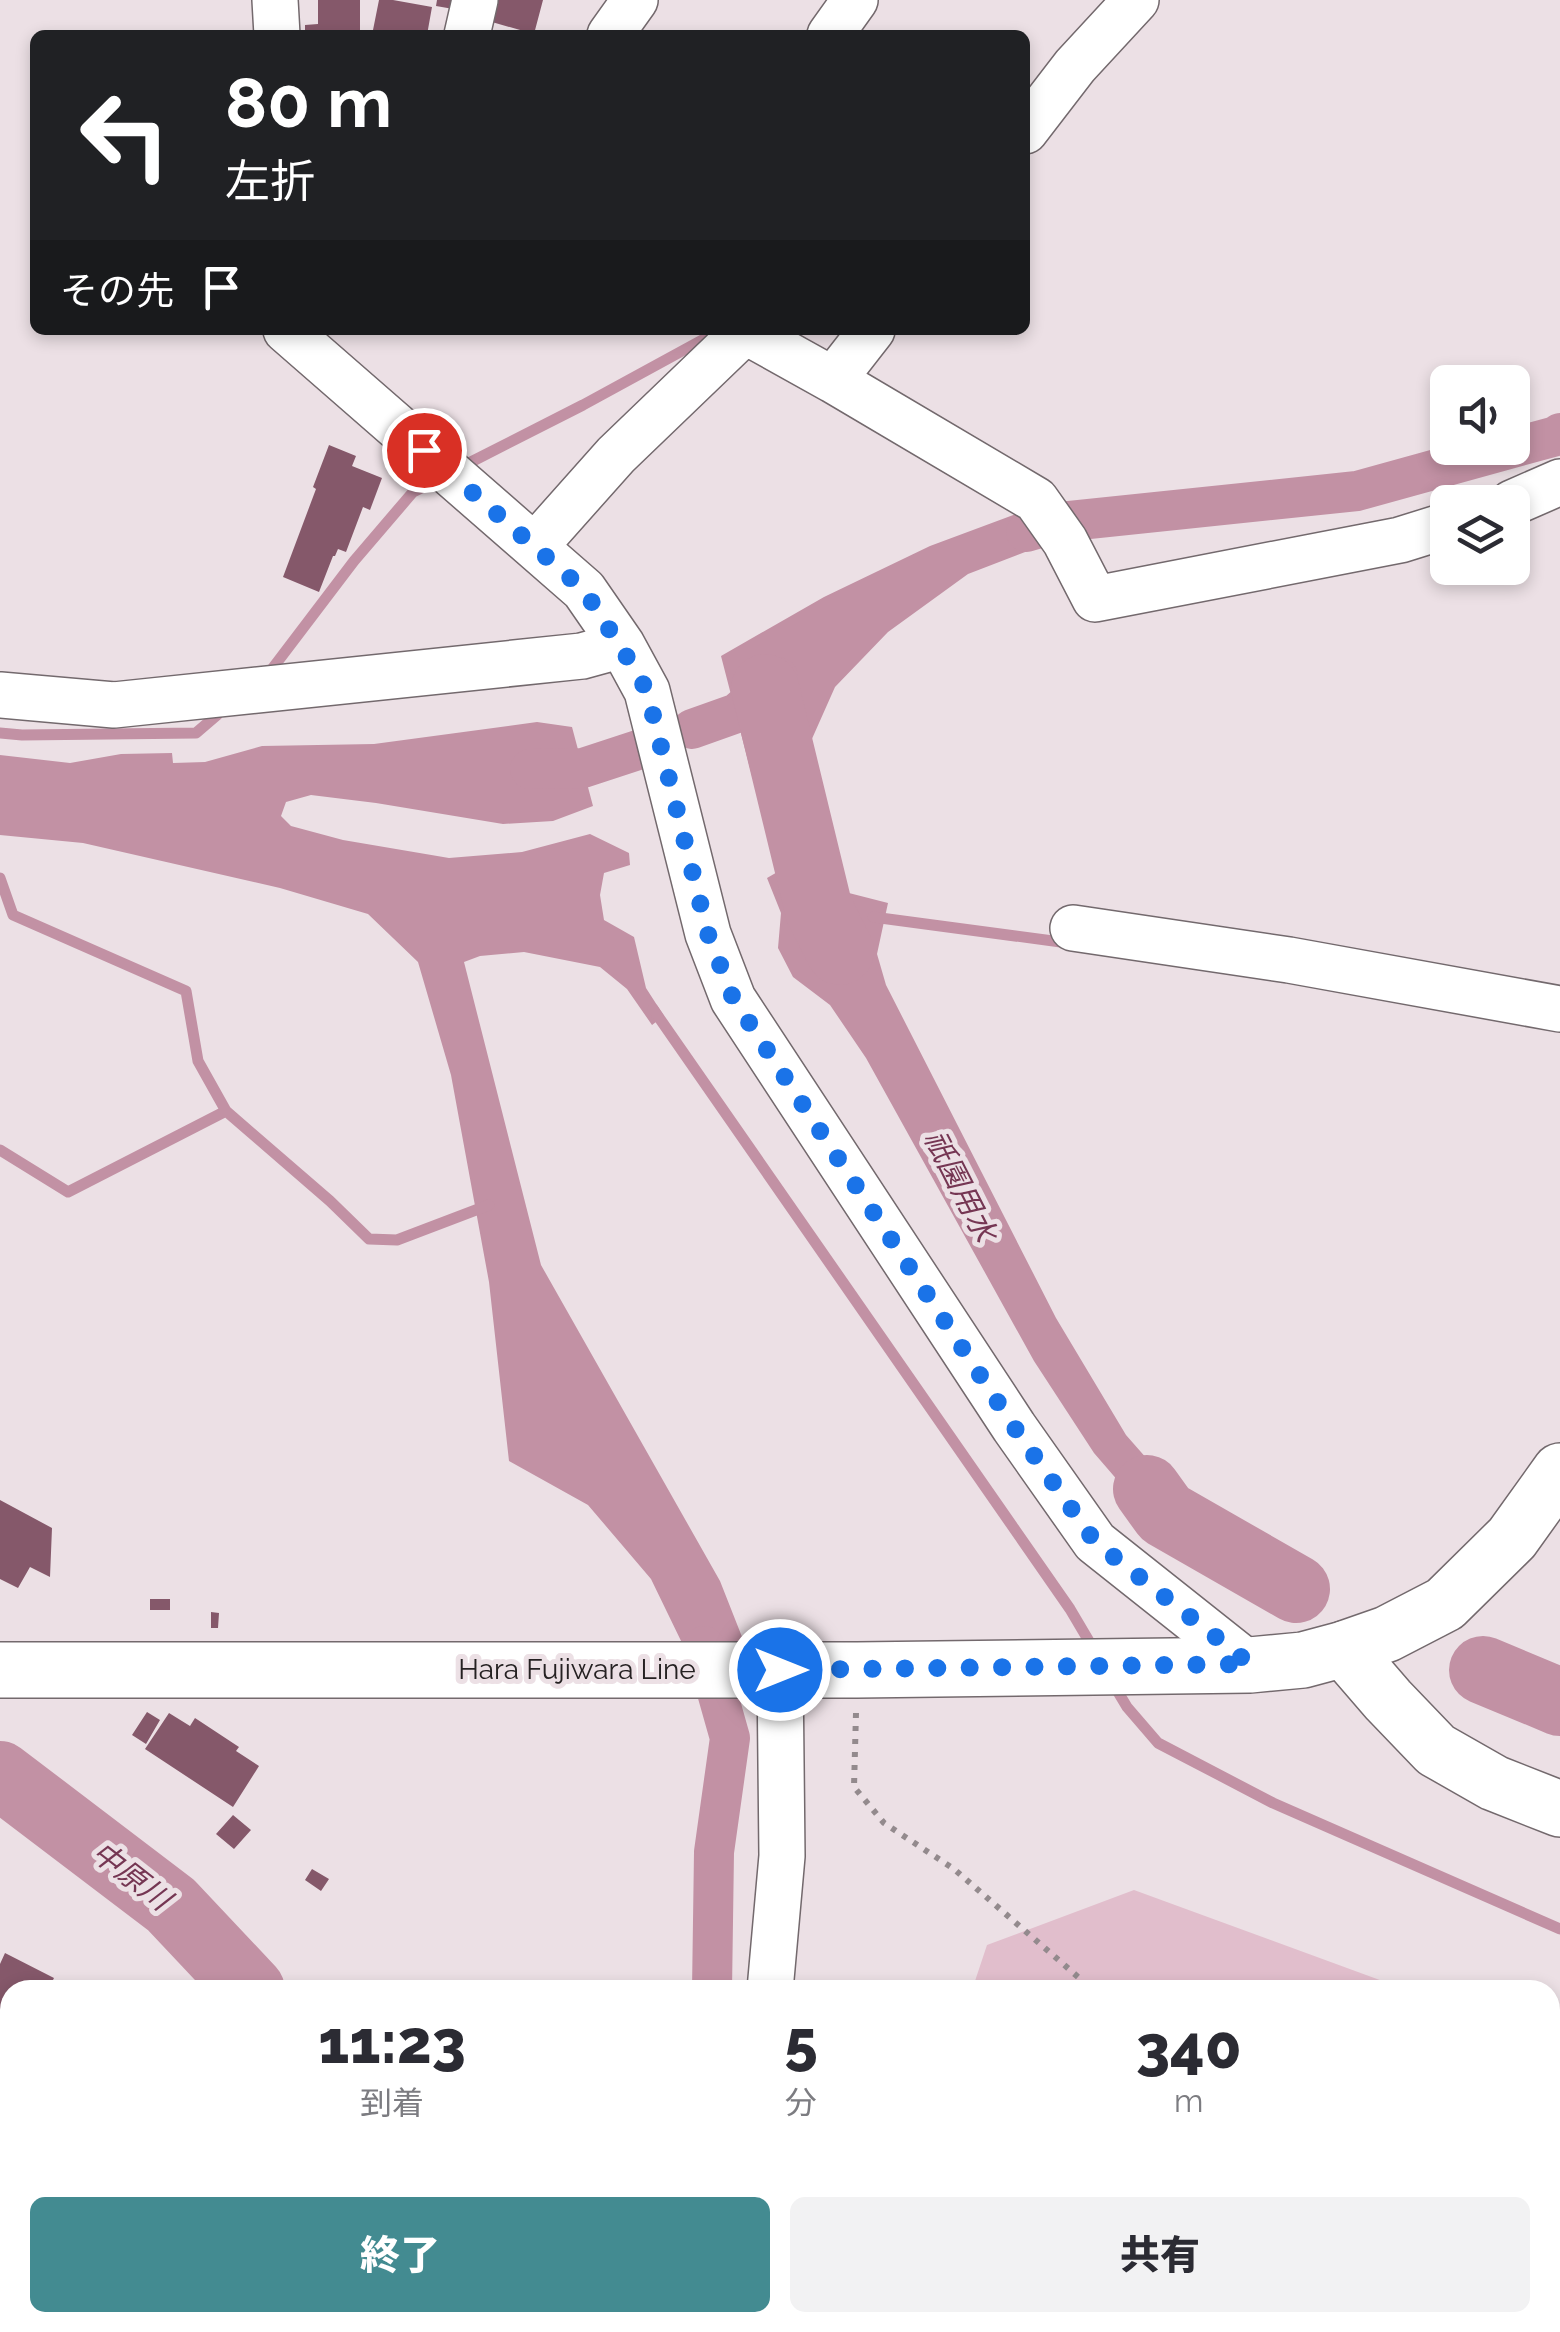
<!DOCTYPE html>
<html lang="ja">
<head>
<meta charset="utf-8">
<style>
	body { margin:0; font-family:Raleway,"Noto Sans JP",sans-serif; background:#f2f2f3; color:#2b2b33; height:100vh; display:flex; flex-direction:column; font-size:38px; white-space:nowrap }
	* { box-sizing:border-box; margin:0 }
	p { font-size:32px; color:#7c7c81 }
	.icon { flex:none; width:55px; height:55px; fill:none; stroke:currentColor; stroke-width:2; stroke-linecap:round; stroke-linejoin:round }
	.map { position:relative; flex:1; overflow:hidden }
	.panel { position:absolute; left:0px; top:1980px; width:1560px; height:352px; display:flex; flex-direction:column; background:#fff; border-radius:30px 30px 0 0; box-shadow:0 5px 15px #0003 }
	.panel>* { flex:none }
	.top-card { position:absolute; left:30px; top:30px; width:1000px; height:305px; border-radius:15px; box-shadow:0 5px 15px #0003; background:#202124; color:#fff; overflow:hidden }
	.tools { position:absolute; left:1430px; top:365px; display:grid; gap:20px }
	.tools a { display:grid; place-items:center; width:100px; height:100px; border-radius:15px; background:#fff; box-shadow:0 5px 15px #0003; font-size:50px }
	.pin { position:absolute; display:grid; place-items:center; width:85px; height:85px; color:#fff; margin:-42px; border:5px solid #fff; border-radius:50%; box-shadow:0 2px 10px #0007 }
	.me { position:absolute; width:110px; margin:-55px; rotate:90deg; stroke-linejoin:round; filter:drop-shadow(0 0 8px #0008) }
	.turn { display:flex; align-items:center; gap:35px; height:210px; padding:0 30px; font-size:45px }
	.turn .icon { width:130px; height:130px; stroke-width:2.5 }
	.turn b { display:block; font-size:70px; line-height:85px }
	.then { display:flex; align-items:center; height:95px; padding:0 30px; background:#0003; gap:20px; font-size:38px }
	.eta { display:flex; justify-content:space-evenly; align-items:center; height:170px; text-align:center }
	.eta b { font-size:60px; font-weight:800; line-height:70px }
	.primary-button { display:flex; gap:20px; margin-top:auto; padding:20px 30px }
	.primary-button a { flex:1; height:115px; border-radius:15px; background:#438b91; color:#fff; font-size:40px; font-weight:800; line-height:115px; text-align:center }
	.primary-button a+a { background:#f2f2f3; color:#2b2b33 }
	.map>svg:first-child { display:block }
</style>
</head>
<body>
<div class="map">
<svg width="1560" height="2332" viewBox="0 0 1560 2332">
	<rect width="100%" height="100%" fill="#ece0e5"/>
	<path fill="#e1becc" d="M 1134,1890 L 1407,1990 L 972,1990 L 987,1945 Z
		M 1550,2042 L 1560,2046 L 1560,2332 L 859,2332 L 862,2322 L 1550,2322 Z"/>
	<path fill="#c291a4" d="M 1024,511 L 1046,544 L 968,574 L 888,632 L 835,687 L 811,741 L 803,767 L 752,776 L 721,656 L 824,597 L 930,546 Z
		M 537,722 L 572,727 L 593,806 L 553,821 L 503,824 L 376,803 L 311,795 L 286,802 L 281,816 L 291,826 L 343,840 L 449,858 L 522,852 L 590,834 L 629,853 L 630,865 L 604,873 L 600,895 L 604,920 L 634,937 L 646,988 L 664,1016 L 652,1025 L 627,989 L 600,967 L 524,952 L 480,956 L 464,962 L 541,1265 L 720,1581 L 746,1647 L 683,1645 L 651,1579 L 588,1505 L 509,1461 L 489,1282 L 451,1075 L 418,962 L 368,914 L 280,888 L 83,843 L 0,835 L 0,755 L 70,763 L 121,754 L 172,753 L 173,763 L 205,762 L 262,746 L 374,744 Z
		M 817,866 L 845,892 L 888,903 L 877,954 L 886,985 L 1056,1318 L 1126,1435 L 1177,1493 L 1237,1523 L 1210,1558 L 1189,1552 L 1151,1519 L 1094,1453 L 1034,1361 L 866,1058 L 830,1005 L 793,977 L 778,948 L 781,913 L 767,878 L 786,867 Z"/>
	<g fill="none" stroke-linecap="round" stroke-linejoin="round">
		<path stroke="#c291a4" stroke-width="11" d="M 467,464 L 583,405 L 715,333
			M 272,669 L 354,561 L 413,492 L 437,480
			M 0,733 L 22,735 L 196,733 L 217,715
			M 0,878 L 13,915 L 186,991 L 198,1061 L 226,1111
			M 873,917 L 1068,943
			M 653,1009 L 1070,1609 L 1096,1653
			M 0,1150 L 68,1192 L 226,1111 L 330,1201 L 369,1239 L 397,1240 L 489,1205
			M 1112,1682 L 1127,1707 L 1158,1743 L 1273,1803 L 1560,1929"/>
		<path stroke="#c291a4" stroke-width="40" d="M 1026,532 L 1060,522 L 1357,491 L 1556,436 L 1560,433
			M 692,729 L 737,713 L 778,677
			M 530,769 L 583,768 L 644,748
			M 704,1646 L 730,1738 L 714,1852 L 712,1990
			M 668,2332 L 669,2322"/>
		<path stroke="#c291a4" stroke-width="68" d="M 765,688 L 819,910 L 840,951
			M 1147,1489 L 1165,1514 L 1296,1589
			M 1483,1670 L 1560,1702
			M 0,1775 L 171,1905 L 251,1990
			M 553,2322 L 560,2332"/>
	</g>
	<path fill="#85586a" d="M 318,0 L 360,0 L 360,35 L 305,35 L 305,25 L 318,24 Z
		M 379,0 L 393,0 L 432,7 L 427,35 L 372,35 Z
		M 437,0 L 461,0 L 459,10 L 436,6 Z
		M 491,0 L 543,0 L 534,34 L 485,20 Z
		M 329,445 L 356,456 L 352,466 L 382,478 L 370,510 L 363,507 L 346,552 L 338,549 L 335,556 L 333,556 L 319,592 L 283,577 L 316,489 L 313,487 Z
		M 0,1500 L 52,1528 L 50,1577 L 30,1567 L 18,1588 L 0,1579 Z
		M 150,1599 L 170,1599 L 170,1610 L 150,1610 Z
		M 211,1612 L 219,1613 L 218,1628 L 211,1628 Z
		M 147,1712 L 160,1720 L 146,1744 L 132,1735 Z
		M 169,1713 L 190,1726 L 195,1718 L 239,1747 L 236,1751 L 259,1766 L 233,1807 L 145,1749 Z
		M 233,1815 L 251,1830 L 234,1849 L 216,1834 Z
		M 312,1869 L 329,1879 L 321,1891 L 305,1880 Z
		M 5,1953 L 54,1978 L 48,1990 L 10,1990 L 10,2044 L 0,2039 L 0,1964 Z
		M 0,2059 L 10,2065 L 10,2101 L 0,2096 Z
		M 0,2255 L 10,2261 L 10,2278 L 0,2296 Z
		M 224,2322 L 265,2322 L 258,2332 L 237,2332 Z"/>
	<g fill="none" stroke-linecap="round" stroke-linejoin="round">
		<defs>
			<path id="minor" d="M 275,0 L 277,35
				M 467,35 L 475,0
				M 610,35 L 635,0
				M 830,35 L 855,0
				M 1025,131 L 1075,66 L 1136,0
				M 286,330 L 584,590 L 622,645 L 647,691 L 708,934 L 733,999 L 1014,1427 L 1095,1542 L 1250,1665
				M 833,380 L 872,330
				M 1512,503 L 1560,482
				M 535,546 L 616,455 L 745,331 L 833,380 L 1036,500 L 1065,541 L 1095,599 L 1400,540 L 1448,525
				M 0,695 L 114,705 L 582,656 L 622,645
				M 1073,928 L 1289,960 L 1560,1009
				M 770,1990 L 782,1856 L 780,1670
				M 755,2322 L 755,2332"/>
			<path id="tertiary" d="M 1344,1649 L 1388,1700 L 1436,1750 L 1494,1783 L 1560,1809"/>
			<path id="secondary" d="M 0,1670 L 857,1670 L 1250,1665 L 1303,1660 L 1344,1649 L 1387,1634 L 1445,1604 L 1512,1538 L 1560,1471"/>
		</defs>
		<use href="#minor" stroke="#73696d" stroke-width="48"/>
		<use href="#tertiary" stroke="#73696d" stroke-width="58"/>
		<use href="#secondary" stroke="#73696d" stroke-width="58"/>
		<path stroke="#938a8d" stroke-width="6" stroke-dasharray="5 8" stroke-linecap="butt" d="M 856,1713 L 854,1787 L 884,1823 L 954,1869 L 1093,1990"/>
		<use href="#minor" stroke="#fff" stroke-width="45"/>
		<use href="#tertiary" stroke="#fff" stroke-width="55"/>
		<use href="#secondary" stroke="#fff" stroke-width="55"/>
	</g>
	<g fill="none" stroke-linecap="round" stroke-linejoin="round">
		<path stroke="#1a73e8" stroke-width="18" stroke-dasharray="0 32.4" d="M 424,450 L 584,590 L 634,668 L 647,691 L 708,934 L 733,998 L 1014,1427 L 1095,1542 L 1250,1664 L 780,1670"/>
	</g>
	<g text-anchor="middle" stroke-width="10" stroke-linejoin="round" paint-order="stroke">
		<g font-size="28" fill="#252122" stroke="#ece0e5">
			<text x="577" y="1679">Hara Fujiwara Line</text>
		</g>
		<g font-size="30" font-style="italic" fill="#753653" stroke="#ece0e5">
			<text transform="translate(960 1186) rotate(63)" y="10">祇園用水</text>
			<text transform="translate(131 1876) rotate(38)" y="10">中原川</text>
		</g>
	</g>
</svg>
<div class="tools">
<a><svg class="icon" aria-label="sound" viewBox="0 0 24 24"><path d="M4 9h4l5-4v14l-5-4H4zM17 9q2 3 0 6"/></svg></a>
<a><svg class="icon" aria-label="layers" viewBox="0 0 24 24"><path d="M12 4l9 5-9 5-9-5zM3 14l9 5 9-5"/></svg></a>
</div>
<div class="pin" style="left:424px;top:450px;background:#d93025"><svg class="icon" aria-label="arrive" viewBox="0 0 24 24"><path d="M6 21V4h12l-3 4 3 4H6"/></svg></div>
<svg class="me" style="left:780px;top:1670px" viewBox="-20 -20 40 40"><circle r="17" fill="#1a73e8" stroke="#fff" stroke-width="3"/><path d="M0-11L8 9 0 5-8 9z" fill="#fff"/></svg>
<div class="top-card">
<div class="turn"><svg class="icon" aria-label="left" viewBox="0 0 24 24"><path d="M17 20v-9H6M10 6l-5 5 5 5"/></svg><div><b>80 m</b>左折</div></div>
<div class="then">その先<svg class="icon" aria-label="arrive" viewBox="0 0 24 24"><path d="M6 21V4h12l-3 4 3 4H6"/></svg></div>
</div>
<section class="panel">
<div class="eta">
<div><b>11:23</b><p>到着</p></div>
<div><b>5</b><p>分</p></div>
<div><b>340</b><p>m</p></div>
</div>
<div class="primary-button"><a>終了</a><a>共有</a></div>
</section>
</div>
</body>
</html>
